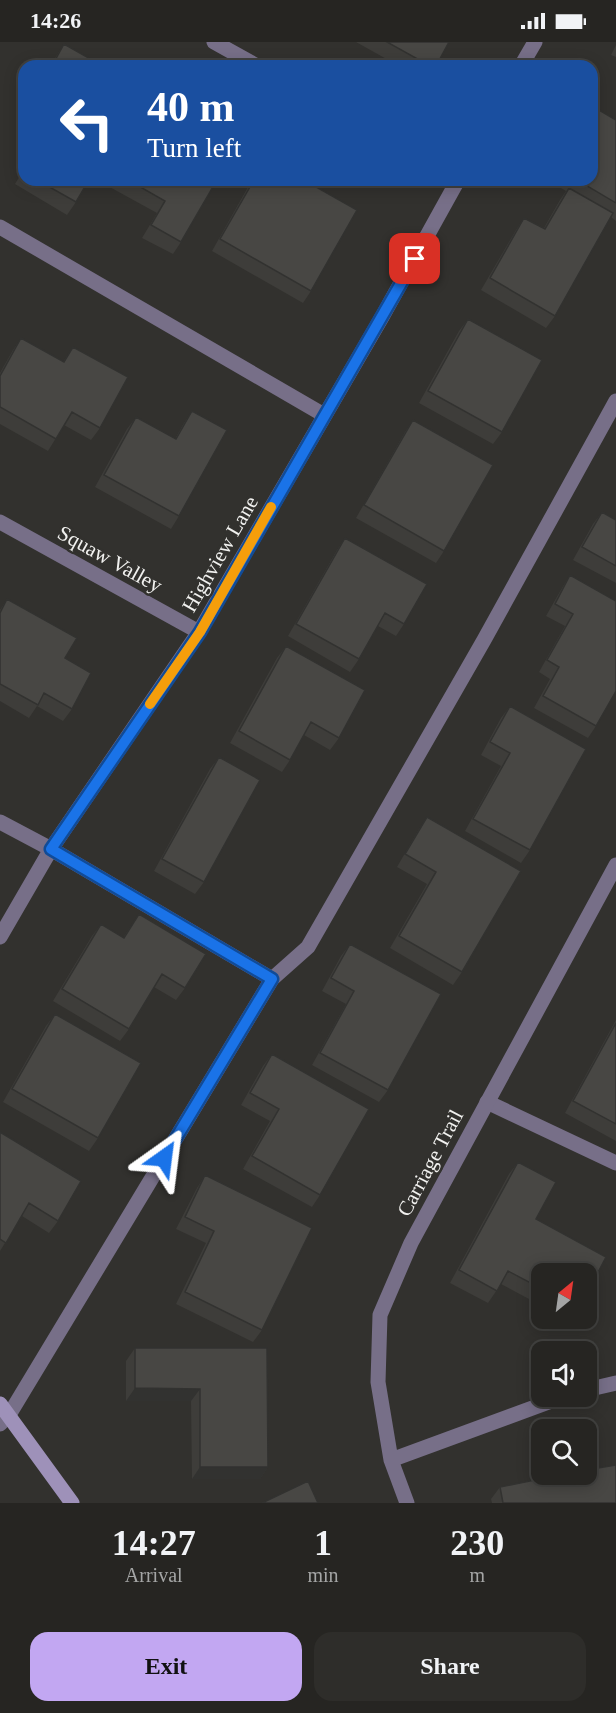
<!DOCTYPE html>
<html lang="en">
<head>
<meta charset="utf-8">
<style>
	body { margin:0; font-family:Georgia,serif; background:#2e2d2a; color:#f1f3f6; height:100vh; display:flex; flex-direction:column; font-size:22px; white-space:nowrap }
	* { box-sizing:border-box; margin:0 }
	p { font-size:20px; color:#a4a5a5 }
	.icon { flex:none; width:33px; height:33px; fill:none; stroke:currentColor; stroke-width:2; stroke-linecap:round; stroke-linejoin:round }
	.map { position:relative; height:1461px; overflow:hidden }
	.drawer { display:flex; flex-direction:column; background:#262522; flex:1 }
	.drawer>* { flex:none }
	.hud { position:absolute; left:18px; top:18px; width:580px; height:126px; border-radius:18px; box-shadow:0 3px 15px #0003,0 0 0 2px #424240; background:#1a4fa0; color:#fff; overflow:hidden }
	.needle { width:39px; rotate:29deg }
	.buttons { position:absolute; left:531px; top:1221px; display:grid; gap:12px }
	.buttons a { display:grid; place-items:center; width:66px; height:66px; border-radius:12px; background:#262522; box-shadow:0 3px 15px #0003,0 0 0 2px #424240; font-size:30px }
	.pin { position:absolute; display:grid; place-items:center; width:51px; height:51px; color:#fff; margin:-26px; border-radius:12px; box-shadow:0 3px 9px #0006 }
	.me { position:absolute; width:66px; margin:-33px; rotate:31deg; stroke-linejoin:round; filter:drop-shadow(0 0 4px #0008) }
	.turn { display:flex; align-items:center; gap:21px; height:126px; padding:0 30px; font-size:27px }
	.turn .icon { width:78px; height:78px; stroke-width:2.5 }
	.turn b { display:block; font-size:42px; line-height:51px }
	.eta { display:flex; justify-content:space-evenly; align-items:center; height:102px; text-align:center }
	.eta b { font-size:36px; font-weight:700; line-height:42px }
	.button { display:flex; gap:12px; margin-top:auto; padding:12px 30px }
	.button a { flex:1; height:69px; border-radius:18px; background:#c2a7f2; color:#111; font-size:24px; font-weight:700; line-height:69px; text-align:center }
	.button a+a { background:#2e2d2a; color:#f1f3f6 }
	.status { display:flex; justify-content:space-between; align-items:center; height:42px; padding:0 30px; background:#262522; direction:ltr }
	.status svg { height:16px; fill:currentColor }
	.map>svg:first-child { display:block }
</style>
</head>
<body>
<div class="status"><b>14:26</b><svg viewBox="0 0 49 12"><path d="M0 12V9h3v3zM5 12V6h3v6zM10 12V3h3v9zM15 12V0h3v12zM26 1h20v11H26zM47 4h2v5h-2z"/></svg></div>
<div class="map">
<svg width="616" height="1461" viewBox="0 0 616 1461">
	<rect width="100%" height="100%" fill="#32312e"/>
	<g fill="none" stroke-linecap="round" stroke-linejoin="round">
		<path stroke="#776f88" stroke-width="15" d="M 0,185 L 324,373
			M 0,780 L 51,807 L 272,937 L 9,1373 L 0,1382
			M 272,937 L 308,905 L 484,598 L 616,359
			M 487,1060 L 616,1121"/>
		<path stroke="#776f88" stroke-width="15" d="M 214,0 L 257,24
			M 521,24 L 535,0
			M 0,480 L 199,590
			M 0,895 L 51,807 L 199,590 L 382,275 L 458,138
			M 586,1348 L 616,1341
			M 391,1418 L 565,1354
			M 407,1461 L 391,1418 L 378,1340 L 380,1273 L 411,1201 L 616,823"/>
		<path stroke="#9e91b9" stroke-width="15" d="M 0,1362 L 72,1461"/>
	</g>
	<path fill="#3e3d3a" d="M 356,0 L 449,0 L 436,24 L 399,24 Z
		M 64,2 L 103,24 L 50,24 Z
		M 616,3 L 616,15 L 611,13 Z
		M 616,78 L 616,179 L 611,175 L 555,274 L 546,286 L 481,248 L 516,188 L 524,176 L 544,186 L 560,158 L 566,149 L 549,139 L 550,138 L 592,138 Z
		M 24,127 L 24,138 L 89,138 L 76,160 L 67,173 L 15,142 Z
		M 109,138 L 217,138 L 181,200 L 173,212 L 142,196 L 157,171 L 106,143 Z
		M 252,138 L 304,138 L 311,249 L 303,261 L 212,209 Z
		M 468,277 L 502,390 L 493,402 L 419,361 L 459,289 Z
		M 21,296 L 63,320 L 73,305 L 100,386 L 91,398 L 64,383 L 48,409 L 0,382 L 0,331 L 13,308 Z
		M 192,369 L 179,474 L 171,487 L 95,445 L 127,387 L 136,375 L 175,397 L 184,381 Z
		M 413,378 L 444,509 L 436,521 L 356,476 L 405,390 Z
		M 602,470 L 616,478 L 616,541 L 573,518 L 593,482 Z
		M 345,496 L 404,582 L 396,594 L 378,584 L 359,617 L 350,630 L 288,594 L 337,508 Z
		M 570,533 L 596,684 L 588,696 L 534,666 L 550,637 L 539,630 L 565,584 L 546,574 L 562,546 Z
		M 7,557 L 72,667 L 63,679 L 37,664 L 29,676 L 0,659 L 0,568 Z
		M 286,604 L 339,696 L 330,708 L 304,693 L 290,718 L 282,730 L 230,701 L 277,616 Z
		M 510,664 L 530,808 L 521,821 L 465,789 L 501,724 L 481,713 L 501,676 Z
		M 219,715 L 204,840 L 195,852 L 154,829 L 210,727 Z
		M 427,775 L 462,930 L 453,943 L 390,906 L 427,842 L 397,825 L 419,787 Z
		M 139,872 L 185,946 L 176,958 L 154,945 L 129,987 L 120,999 L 53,959 L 92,894 L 101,882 L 123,896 Z
		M 350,902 L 388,1048 L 379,1060 L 312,1023 L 346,962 L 322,949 L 341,914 Z
		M 55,972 L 98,1096 L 89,1109 L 3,1060 L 46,984 Z
		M 616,978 L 616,1099 L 565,1071 Z
		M 272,1012 L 320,1153 L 312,1165 L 243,1127 L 270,1079 L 241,1063 L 263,1024 Z
		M 0,1090 L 58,1179 L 49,1191 L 22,1174 L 0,1209 Z
		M 518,1120 L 556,1140 L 536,1177 L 606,1215 L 586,1250 L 586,1232 L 542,1232 L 542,1264 L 501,1242 L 488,1261 L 450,1241 L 509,1132 Z
		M 205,1133 L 262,1288 L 253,1300 L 176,1262 L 206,1201 L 176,1187 L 197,1146 Z
		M 135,1306 L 267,1306 L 268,1425 L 260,1437 L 192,1437 L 191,1359 L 126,1359 L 126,1319 Z
		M 500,1445 L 616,1461 L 492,1461 L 491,1457 Z"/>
	<path fill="#323230" d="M 135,1346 L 200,1347 L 191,1359 L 126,1359 Z
		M 200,1425 L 268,1425 L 260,1437 L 192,1437 Z"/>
	<path fill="#484744" stroke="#323230" stroke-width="1.5" d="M 387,0 L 449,0 L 436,24 L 430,24 Z
		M 64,2 L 103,24 L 52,24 Z
		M 594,65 L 616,78 L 616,161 L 577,138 L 592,138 L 592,68 Z
		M 37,138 L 89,138 L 76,160 Z
		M 128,138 L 217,138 L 181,200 L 151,183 L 165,159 Z
		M 254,138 L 304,138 L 357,168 L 311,249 L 220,197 Z
		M 569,146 L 613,171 L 555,274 L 490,236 L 524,176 L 545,187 Z
		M 468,277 L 542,318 L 502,390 L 428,349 Z
		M 21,296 L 64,320 L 73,305 L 128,335 L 100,386 L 72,370 L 56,397 L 0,365 L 0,334 Z
		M 192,369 L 227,388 L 179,474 L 104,433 L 136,375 L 176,397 Z
		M 413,378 L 493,423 L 444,509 L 364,463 Z
		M 602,470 L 616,478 L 616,524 L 582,505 Z
		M 345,496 L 427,542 L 404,582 L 385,571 L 359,617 L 296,582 Z
		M 570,533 L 616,559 L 616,649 L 596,684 L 543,654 L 559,625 L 547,618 L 573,572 L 555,562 Z
		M 7,557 L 77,596 L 65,616 L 91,631 L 72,667 L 44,651 L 38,663 L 0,642 L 0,571 Z
		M 286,604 L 365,648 L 339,696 L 311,680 L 290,718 L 239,689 Z
		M 510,664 L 586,707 L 530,808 L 473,777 L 510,711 L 490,700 Z
		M 219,715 L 260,738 L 204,840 L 162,817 Z
		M 427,775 L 521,829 L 462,930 L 399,894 L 436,830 L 405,812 Z
		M 139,872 L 206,912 L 185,946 L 162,932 L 129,987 L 62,947 L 101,882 L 124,896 Z
		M 350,902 L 441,952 L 388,1048 L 320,1011 L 354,949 L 331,936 Z
		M 55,972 L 141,1021 L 98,1096 L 12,1047 Z
		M 616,981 L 616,1082 L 573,1059 Z
		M 272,1012 L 369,1067 L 320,1153 L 252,1114 L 279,1067 L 250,1051 Z
		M 0,1090 L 81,1139 L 58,1179 L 29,1161 L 6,1201 L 0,1197 Z
		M 518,1120 L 556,1140 L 536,1177 L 606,1215 L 590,1246 L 586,1244 L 586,1232 L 542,1232 L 542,1247 L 508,1229 L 497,1249 L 459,1228 Z
		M 205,1133 L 312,1186 L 262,1288 L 185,1250 L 214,1189 L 185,1175 Z
		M 135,1306 L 267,1306 L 268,1425 L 200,1425 L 200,1347 L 135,1346 Z
		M 616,1423 L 616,1461 L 503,1461 L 500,1445 L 564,1432 L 586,1432 L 586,1428 Z
		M 308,1439 L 318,1461 L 262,1461 Z"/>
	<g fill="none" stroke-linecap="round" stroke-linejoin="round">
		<defs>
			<path id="route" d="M 164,1116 L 272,937 L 51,807 L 200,590 L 415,217"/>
		</defs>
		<use href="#route" stroke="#114b97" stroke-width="15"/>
		<use href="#route" stroke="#1a73e8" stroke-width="10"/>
		<path stroke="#f59e0b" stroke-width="10" d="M 150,662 L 200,590 L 271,465"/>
	</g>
	<g text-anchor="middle" stroke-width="5" stroke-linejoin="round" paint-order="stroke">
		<g font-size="21" fill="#f1f1ef" stroke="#32312e">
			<text transform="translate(220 512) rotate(-60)" y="7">Highview Lane</text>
			<text transform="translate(110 517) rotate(29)" y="7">Squaw Valley</text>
			<text transform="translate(430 1121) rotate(-62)" y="7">Carriage Trail</text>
		</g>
	</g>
</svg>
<div class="buttons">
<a><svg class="needle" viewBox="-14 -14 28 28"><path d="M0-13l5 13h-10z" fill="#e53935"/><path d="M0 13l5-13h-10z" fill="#a4a5a5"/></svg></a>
<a><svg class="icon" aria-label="sound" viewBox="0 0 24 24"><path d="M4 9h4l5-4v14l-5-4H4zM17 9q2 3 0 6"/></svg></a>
<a><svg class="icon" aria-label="search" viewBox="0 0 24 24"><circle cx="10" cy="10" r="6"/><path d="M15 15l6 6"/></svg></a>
</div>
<div class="pin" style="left:415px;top:217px;background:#d93025"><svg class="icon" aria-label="arrive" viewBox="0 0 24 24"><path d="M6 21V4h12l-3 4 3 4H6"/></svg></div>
<svg class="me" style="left:164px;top:1116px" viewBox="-20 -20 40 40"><path d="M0-17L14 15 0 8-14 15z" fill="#1a73e8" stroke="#fff" stroke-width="4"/></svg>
<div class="hud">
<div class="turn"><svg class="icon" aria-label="left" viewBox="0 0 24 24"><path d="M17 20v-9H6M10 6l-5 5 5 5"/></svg><div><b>40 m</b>Turn left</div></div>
</div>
</div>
<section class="drawer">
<div class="eta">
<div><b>14:27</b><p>Arrival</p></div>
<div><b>1</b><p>min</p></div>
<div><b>230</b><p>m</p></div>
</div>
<div class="button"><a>Exit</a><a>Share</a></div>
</section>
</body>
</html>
